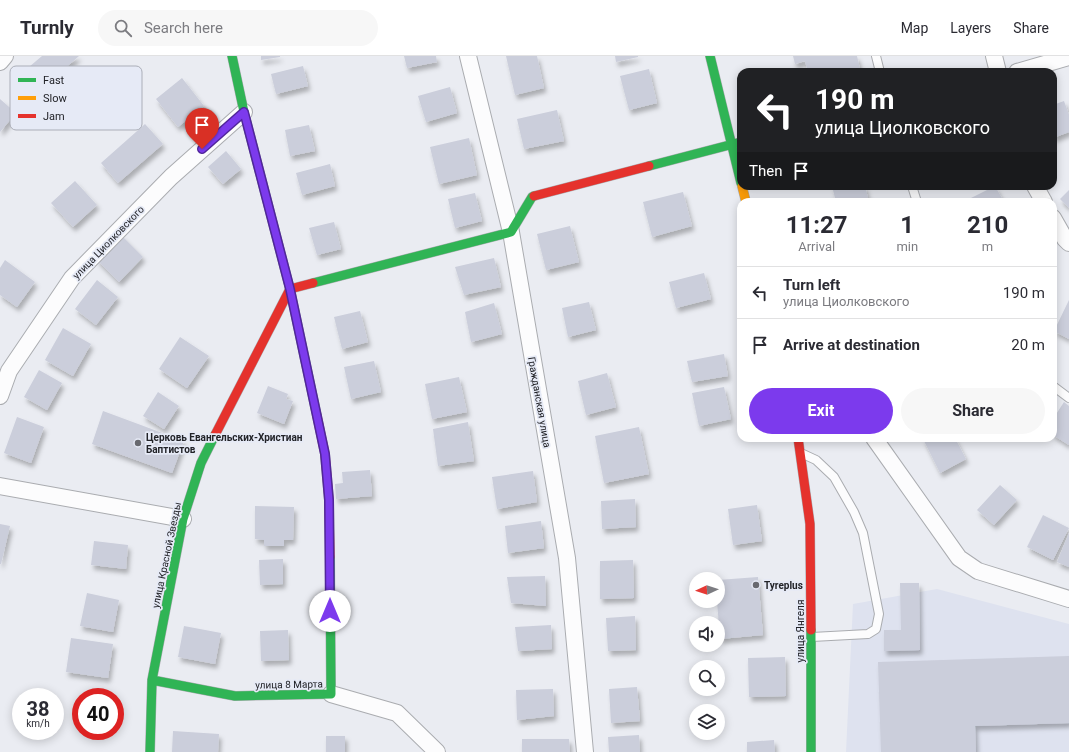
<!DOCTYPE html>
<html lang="en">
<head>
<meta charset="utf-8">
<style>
	body { margin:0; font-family:Roboto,sans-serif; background:#f7f7f7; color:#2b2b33; height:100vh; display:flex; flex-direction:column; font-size:15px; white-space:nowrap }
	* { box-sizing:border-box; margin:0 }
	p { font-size:13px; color:#7c7c81 }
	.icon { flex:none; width:22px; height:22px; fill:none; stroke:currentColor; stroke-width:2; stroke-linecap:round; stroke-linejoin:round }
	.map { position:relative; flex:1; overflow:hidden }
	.panel { position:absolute; left:737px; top:142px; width:320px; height:244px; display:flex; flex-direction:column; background:#fff; border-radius:12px; box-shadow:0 2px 10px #0003 }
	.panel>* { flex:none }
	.hud { position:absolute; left:737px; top:12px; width:320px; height:122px; border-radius:12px; box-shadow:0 2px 10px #0003; background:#202124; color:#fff; overflow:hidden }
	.needle { width:26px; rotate:267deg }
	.tools { position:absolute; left:689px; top:516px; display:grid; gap:8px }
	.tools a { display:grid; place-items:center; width:36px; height:36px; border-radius:50%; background:#fff; box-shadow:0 2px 10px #0003; font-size:20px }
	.speed { position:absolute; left:12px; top:632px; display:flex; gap:8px; font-size:20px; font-weight:700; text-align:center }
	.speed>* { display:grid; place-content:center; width:52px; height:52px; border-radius:50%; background:#fff; box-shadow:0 2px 10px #0003; line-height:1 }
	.speed small { font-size:10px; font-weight:400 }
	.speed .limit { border:6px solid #d22; background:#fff; color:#111 }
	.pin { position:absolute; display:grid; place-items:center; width:34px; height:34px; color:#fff; margin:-41px -17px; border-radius:50% 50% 50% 0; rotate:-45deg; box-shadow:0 0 4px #0007 }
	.pin .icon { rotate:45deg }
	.me { position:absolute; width:44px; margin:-22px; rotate:0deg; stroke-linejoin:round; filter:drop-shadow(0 0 3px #0008) }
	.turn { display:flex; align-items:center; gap:14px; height:84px; padding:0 12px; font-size:18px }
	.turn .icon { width:52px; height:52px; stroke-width:2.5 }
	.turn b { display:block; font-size:28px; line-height:34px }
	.then { display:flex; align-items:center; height:38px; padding:0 12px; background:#0003; gap:8px; font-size:15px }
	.eta { display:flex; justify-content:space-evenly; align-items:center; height:68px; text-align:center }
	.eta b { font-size:24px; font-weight:700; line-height:28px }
	.action { display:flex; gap:8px; margin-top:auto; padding:8px 12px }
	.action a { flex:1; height:46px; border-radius:24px; background:#7c3aed; color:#fff; font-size:16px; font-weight:700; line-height:46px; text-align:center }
	.action a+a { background:#f7f7f7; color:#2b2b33 }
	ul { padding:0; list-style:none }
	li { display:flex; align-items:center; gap:12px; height:52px; padding:0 12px; border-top:1px solid #e1e1e2 }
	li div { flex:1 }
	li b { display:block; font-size:15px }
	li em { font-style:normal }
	header { display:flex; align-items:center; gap:24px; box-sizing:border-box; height:56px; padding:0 20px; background:#fff; border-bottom:1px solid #e1e1e2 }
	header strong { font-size:19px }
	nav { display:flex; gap:22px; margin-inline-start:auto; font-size:14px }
	.search { width:280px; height:36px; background:#f7f7f7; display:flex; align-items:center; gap:10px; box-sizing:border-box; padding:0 14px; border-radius:22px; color:#7c7c81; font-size:15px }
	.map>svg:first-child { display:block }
</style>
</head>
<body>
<header>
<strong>Turnly</strong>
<div class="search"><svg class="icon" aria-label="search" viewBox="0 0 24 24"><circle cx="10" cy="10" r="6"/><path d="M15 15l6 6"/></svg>Search here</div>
<nav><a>Map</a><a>Layers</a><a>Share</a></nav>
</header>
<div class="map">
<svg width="1069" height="696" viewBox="0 0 1069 696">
	<defs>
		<filter id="shadow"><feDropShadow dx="2.5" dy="4.5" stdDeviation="2" flood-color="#0004"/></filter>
	</defs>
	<rect width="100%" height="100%" fill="#eaecf2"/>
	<path fill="#dee2ef" d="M 937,533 L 1069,568 L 1069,696 L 846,696 L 853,548 Z"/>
	<path fill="#cbcedb" filter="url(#shadow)" d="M 42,0 L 79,0 L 45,30 L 29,11 Z
		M 261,0 L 280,0 L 280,1 L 261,4 Z
		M 404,0 L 436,0 L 437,6 L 407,12 Z
		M 506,0 L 537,0 L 544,32 L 515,39 Z
		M 615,0 L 638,0 L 638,1 L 616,6 Z
		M 793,0 L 857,0 L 860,13 L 850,16 L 808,16 L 805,5 L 795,8 Z
		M 303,10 L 308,30 L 276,38 L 271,18 Z
		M 649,13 L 657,47 L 629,54 L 620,20 Z
		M 182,22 L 204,50 L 178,71 L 156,43 Z
		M 450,31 L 457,57 L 426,66 L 418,40 Z
		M 0,43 L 16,57 L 0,76 Z
		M 1064,45 L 1069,59 L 1069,76 L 1053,82 L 1053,49 Z
		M 557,54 L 564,85 L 524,93 L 517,63 Z
		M 145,68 L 163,88 L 118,127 L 101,107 Z
		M 309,69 L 315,95 L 290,100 L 285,74 Z
		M 469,82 L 477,119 L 439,128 L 430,91 Z
		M 226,95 L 241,113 L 223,128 L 208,111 Z
		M 330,108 L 335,130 L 302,139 L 296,117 Z
		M 75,125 L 97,149 L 73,171 L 51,147 Z
		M 832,130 L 865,130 L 868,142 L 853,146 L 836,146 Z
		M 995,130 L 1004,146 L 963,146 Z
		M 1069,134 L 1069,152 L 1060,143 Z
		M 683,136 L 692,170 L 652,181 L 643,146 Z
		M 475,137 L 482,165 L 455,172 L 448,143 Z
		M 334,166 L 341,193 L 317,199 L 309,172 Z
		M 570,170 L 579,206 L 546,214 L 537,178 Z
		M 120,178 L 143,201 L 119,226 L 96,203 Z
		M 494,202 L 501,231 L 464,239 L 455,211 Z
		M 5,204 L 35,226 L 17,251 L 0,239 L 0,212 Z
		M 704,217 L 711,243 L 676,252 L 669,226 Z
		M 97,224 L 118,241 L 96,269 L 75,253 Z
		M 1069,244 L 1069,283 L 1054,275 Z
		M 589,246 L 596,274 L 568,281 L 562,252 Z
		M 494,247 L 502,278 L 471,286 L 465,256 Z
		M 360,255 L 368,286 L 342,293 L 334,261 Z
		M 63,272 L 91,288 L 73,320 L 45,304 Z
		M 180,281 L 209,300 L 187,332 L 159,313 Z
		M 724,298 L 728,320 L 692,326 L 687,305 Z
		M 374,305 L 381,336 L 351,343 L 344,311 Z
		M 39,314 L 62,327 L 47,354 L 24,341 Z
		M 607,317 L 616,351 L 586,359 L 578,325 Z
		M 459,321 L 467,356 L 432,363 L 425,328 Z
		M 268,330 L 288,338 L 286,343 L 293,345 L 284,368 L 257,357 Z
		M 724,331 L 731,363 L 699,370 L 692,337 Z
		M 158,336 L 179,350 L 164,373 L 143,360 Z
		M 1064,346 L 1069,350 L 1069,389 L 1053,379 L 1053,363 Z
		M 103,355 L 184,385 L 172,417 L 92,388 Z
		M 17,361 L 44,371 L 31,407 L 4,397 Z
		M 468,366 L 474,405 L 438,410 L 433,373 Z
		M 639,371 L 649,418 L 604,427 L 595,380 Z
		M 925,382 L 955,382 L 966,403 L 940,417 L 923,383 Z
		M 370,414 L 372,440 L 336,443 L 335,428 L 343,427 L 342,416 Z
		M 533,415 L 537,446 L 497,453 L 492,421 Z
		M 1000,429 L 1017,444 L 994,469 L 977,454 Z
		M 635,443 L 636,471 L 602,473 L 601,445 Z
		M 757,449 L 762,485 L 733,489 L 728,453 Z
		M 255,450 L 294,451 L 293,484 L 284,484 L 284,490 L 264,490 L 264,484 L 255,483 Z
		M 1043,459 L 1069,472 L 1053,504 L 1027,491 Z
		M 541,465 L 544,492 L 508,497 L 505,470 Z
		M 0,468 L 10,470 L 1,508 L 0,508 Z
		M 1069,477 L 1069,511 L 1057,506 Z
		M 94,485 L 128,489 L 126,513 L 91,509 Z
		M 283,503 L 283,528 L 260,529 L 259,504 Z
		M 633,504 L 634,542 L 600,543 L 600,505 Z
		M 545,520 L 546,550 L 511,547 L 507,521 Z
		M 758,521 L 763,579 L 720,583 L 717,545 L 718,524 Z
		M 900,527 L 919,527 L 920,594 L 884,595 L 884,574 L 901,574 Z
		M 87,537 L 119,544 L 113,576 L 80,570 Z
		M 635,560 L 636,594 L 608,595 L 606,562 Z
		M 551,569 L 552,593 L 518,595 L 515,571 Z
		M 184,570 L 221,577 L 215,608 L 178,601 Z
		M 288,574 L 289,604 L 261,605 L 260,575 Z
		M 71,582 L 113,588 L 108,622 L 66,616 Z
		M 1069,600 L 1069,667 L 975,670 L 976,696 L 881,696 L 878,606 Z
		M 785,601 L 786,640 L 749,641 L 748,602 Z
		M 637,631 L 640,665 L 611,667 L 609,633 Z
		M 553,633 L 554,660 L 517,664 L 516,634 Z
		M 173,675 L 219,678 L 218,696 L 172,696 Z
		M 639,679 L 640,696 L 609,696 L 608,681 Z
		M 326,680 L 345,680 L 345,696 L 326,696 Z
		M 522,683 L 569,683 L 570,696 L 522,696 Z
		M 774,684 L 775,696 L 747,696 L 747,686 Z"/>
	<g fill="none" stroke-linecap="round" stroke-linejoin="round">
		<defs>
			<path id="lane" d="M 876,0 L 880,16
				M 912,130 L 917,146
				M 1053,330 L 1069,342
				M 803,398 L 816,404 L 834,421 L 854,456 L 863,477 L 879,558 L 876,573 L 868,578 L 812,581"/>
			<path id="street" d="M 468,0 L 511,176 L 567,502 L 585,696
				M 994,0 L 998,16
				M 0,6 L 5,0
				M 1017,16 L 1069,1
				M 1035,130 L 1044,146
				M 1053,162 L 1065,183 L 1069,187
				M 0,340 L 9,315 L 72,222 L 171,121 L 244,56
				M 874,382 L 959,502 L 978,515 L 1069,543
				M 0,430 L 183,463
				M 331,638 L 397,657 L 437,696"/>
			<path id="fast" d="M 232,0 L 244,56 L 290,233 L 317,360
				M 710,0 L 741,127
				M 649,110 L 741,86
				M 313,227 L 511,176 L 532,141 L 534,140
				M 811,574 L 811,696
				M 152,624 L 235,640 L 331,638 L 330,501
				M 150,696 L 152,624 L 183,463 L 201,407 L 215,379"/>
			<path id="slow" d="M 742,130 L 746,146"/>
			<path id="jam" d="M 534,140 L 649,110
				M 317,360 L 325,398 L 329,444 L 330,501
				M 215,379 L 290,233 L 313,227
				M 798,382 L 810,468 L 811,574"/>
		</defs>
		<use href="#lane" stroke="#aaacb0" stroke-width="10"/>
		<use href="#street" stroke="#aaacb0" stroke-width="18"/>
		<use href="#fast" stroke="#aaacb0" stroke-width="10"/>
		<use href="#slow" stroke="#aaacb0" stroke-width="10"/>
		<use href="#jam" stroke="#aaacb0" stroke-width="10"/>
		<use href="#lane" stroke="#fcfcfd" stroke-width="8"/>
		<use href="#street" stroke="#fcfcfd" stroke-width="16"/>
		<use href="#fast" stroke="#30b455" stroke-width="9"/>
		<use href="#slow" stroke="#ff9f0a" stroke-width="9"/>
		<use href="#jam" stroke="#e5322d" stroke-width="9"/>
	</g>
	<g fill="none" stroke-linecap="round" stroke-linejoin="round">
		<defs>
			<path id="route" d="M 202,93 L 244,56 L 290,233 L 325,398 L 329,444 L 330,555"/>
		</defs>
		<use href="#route" stroke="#51269a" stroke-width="10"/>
		<use href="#route" stroke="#7c3aed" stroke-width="7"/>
	</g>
	<g fill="#68696f" stroke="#e6eaf6" stroke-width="1.5">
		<circle cx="138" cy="387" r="4"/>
		<circle cx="756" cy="529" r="4"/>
	</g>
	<g text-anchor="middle" stroke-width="3.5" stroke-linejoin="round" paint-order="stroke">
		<g font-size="10" fill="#222328" stroke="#e6eaf6">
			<text transform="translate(108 186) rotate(-46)" y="4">улица Циолковского</text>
			<text transform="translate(540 346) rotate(80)" y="4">Гражданская улица</text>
			<text transform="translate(166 499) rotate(-78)" y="4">улица Красной Звезды</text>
			<text transform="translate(800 575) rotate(-90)" y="4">улица Янгеля</text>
			<text transform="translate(289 628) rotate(-1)" y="4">улица 8 Марта</text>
		</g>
		<g font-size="10" font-weight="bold" fill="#222328" stroke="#e6eaf6" text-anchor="start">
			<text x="146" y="385">Церковь Евангельских-Христиан<tspan x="146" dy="12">Баптистов</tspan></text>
			<text x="764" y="533">Tyreplus</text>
		</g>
	</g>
	<rect x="10" y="10" width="132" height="64" rx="6" fill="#e6eaf6" stroke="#abaeb8" stroke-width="1"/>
	<rect x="18" y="22" width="18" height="4" fill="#30b455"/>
	<rect x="18" y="40" width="18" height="4" fill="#ff9f0a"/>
	<rect x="18" y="58" width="18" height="4" fill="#e5322d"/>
	<g font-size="11" fill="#222328">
		<text x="43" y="28">Fast</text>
		<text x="43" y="46">Slow</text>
		<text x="43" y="64">Jam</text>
	</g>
</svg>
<div class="tools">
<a><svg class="needle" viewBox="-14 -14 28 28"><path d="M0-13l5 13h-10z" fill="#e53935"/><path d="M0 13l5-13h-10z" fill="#7c7c81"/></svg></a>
<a><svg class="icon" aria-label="sound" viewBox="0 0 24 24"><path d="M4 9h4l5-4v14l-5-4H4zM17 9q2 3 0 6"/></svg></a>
<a><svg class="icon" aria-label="search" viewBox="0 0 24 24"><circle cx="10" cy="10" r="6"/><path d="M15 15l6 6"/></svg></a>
<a><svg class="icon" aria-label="layers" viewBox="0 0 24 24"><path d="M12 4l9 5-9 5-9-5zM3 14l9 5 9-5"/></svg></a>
</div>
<div class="speed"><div>38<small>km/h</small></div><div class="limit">40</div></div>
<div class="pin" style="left:202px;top:93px;background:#d93025"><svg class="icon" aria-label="arrive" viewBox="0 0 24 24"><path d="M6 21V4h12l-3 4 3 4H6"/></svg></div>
<svg class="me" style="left:330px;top:555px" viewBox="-20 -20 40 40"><circle r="19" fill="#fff"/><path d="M0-13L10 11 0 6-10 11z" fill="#7c3aed"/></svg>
<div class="hud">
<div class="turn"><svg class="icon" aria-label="left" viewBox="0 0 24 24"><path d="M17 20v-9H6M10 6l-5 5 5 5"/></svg><div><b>190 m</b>улица Циолковского</div></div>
<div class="then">Then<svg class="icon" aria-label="arrive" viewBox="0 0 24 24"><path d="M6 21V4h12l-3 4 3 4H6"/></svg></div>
</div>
<section class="panel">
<div class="eta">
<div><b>11:27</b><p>Arrival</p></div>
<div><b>1</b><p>min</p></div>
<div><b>210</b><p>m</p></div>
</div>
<ul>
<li><svg class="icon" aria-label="left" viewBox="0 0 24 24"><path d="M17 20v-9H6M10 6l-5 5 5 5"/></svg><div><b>Turn left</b><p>улица Циолковского</p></div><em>190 m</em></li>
<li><svg class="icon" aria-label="arrive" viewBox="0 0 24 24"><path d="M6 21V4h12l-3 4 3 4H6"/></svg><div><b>Arrive at destination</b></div><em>20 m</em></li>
</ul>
<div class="action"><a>Exit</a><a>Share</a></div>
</section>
</div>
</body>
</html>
